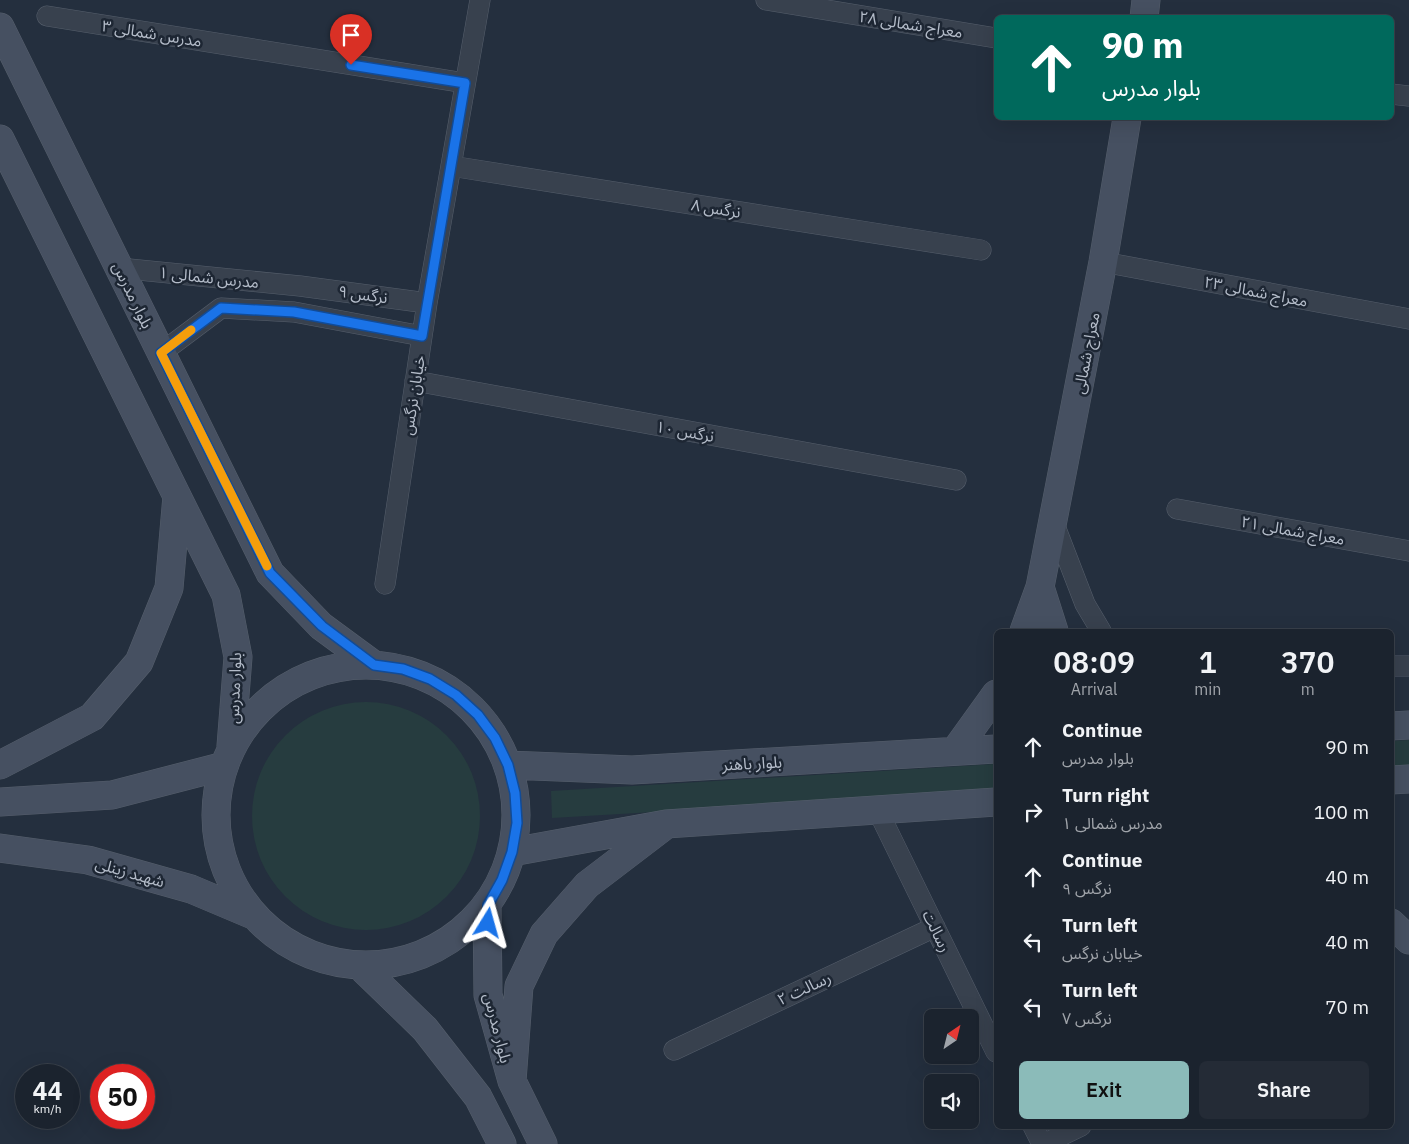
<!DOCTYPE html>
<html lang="en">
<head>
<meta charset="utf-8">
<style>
	body { margin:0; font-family:"IBM Plex Sans","Noto Sans Arabic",sans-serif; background:#242b36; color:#f1f3f6; height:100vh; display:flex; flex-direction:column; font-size:19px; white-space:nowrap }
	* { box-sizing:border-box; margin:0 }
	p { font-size:16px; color:#a0a4aa }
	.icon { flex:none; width:28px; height:28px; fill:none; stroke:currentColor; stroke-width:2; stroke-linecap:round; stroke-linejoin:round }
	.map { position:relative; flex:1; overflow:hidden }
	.side { position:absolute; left:994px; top:629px; width:400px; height:500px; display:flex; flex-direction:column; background:#1b232e; border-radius:8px; box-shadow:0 5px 20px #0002,0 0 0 1px #39404a }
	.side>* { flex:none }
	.banner { position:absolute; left:994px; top:15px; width:400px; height:105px; border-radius:8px; box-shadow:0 5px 20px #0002,0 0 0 1px #39404a; background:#00695c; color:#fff; overflow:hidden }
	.needle { width:32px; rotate:35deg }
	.controls { position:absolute; left:924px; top:1009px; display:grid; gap:10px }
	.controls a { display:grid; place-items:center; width:55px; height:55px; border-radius:8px; background:#1b232e; box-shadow:0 5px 20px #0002,0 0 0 1px #39404a; font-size:25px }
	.speed { position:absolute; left:15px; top:1064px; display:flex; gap:10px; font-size:25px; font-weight:700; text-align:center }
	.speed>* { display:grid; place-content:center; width:65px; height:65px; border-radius:50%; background:#1b232e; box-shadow:0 5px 20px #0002,0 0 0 1px #39404a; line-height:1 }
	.speed small { font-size:12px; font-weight:400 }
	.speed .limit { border:8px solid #d22; background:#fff; color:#111 }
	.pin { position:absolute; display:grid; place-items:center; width:42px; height:42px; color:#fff; margin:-51px -21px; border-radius:50% 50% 50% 0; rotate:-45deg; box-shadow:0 0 5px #0007 }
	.pin .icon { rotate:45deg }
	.me { position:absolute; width:55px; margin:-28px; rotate:8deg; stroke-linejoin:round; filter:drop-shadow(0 0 4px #0008) }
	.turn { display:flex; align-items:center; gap:18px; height:105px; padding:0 25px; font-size:22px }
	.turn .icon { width:65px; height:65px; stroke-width:2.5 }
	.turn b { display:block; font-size:35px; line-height:42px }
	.eta { display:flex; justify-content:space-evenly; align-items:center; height:85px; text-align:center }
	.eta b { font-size:30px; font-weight:600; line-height:35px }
	.primary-button { display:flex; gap:10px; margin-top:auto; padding:10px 25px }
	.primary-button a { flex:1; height:58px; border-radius:8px; background:#8bbbb9; color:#111; font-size:20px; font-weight:600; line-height:58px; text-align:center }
	.primary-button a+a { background:#242b36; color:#f1f3f6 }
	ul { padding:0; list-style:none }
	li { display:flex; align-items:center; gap:15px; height:65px; padding:0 25px }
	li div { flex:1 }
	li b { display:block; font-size:19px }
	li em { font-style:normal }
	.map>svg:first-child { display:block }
</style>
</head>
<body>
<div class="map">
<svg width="1409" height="1144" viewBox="0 0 1409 1144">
	<rect width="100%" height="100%" fill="#242f3e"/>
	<path fill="#263c3f" d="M252 816a114 114 0 1 1 228 0a114 114 0 1 1-228 0Z
		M 1409,740 L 1409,767 L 1391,768 L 1391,741 Z
		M 996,764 L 996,792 L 552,818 L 551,791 Z"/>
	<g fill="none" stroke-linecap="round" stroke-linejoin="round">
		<defs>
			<path id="street" d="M 766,0 L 996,38
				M 47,16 L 465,83
				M 1391,94 L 1409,96
				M 451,166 L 981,250
				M 1103,262 L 1409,319
				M 119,268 L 300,286 L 427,303
				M 161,353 L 221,308 L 294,312 L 422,336
				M 415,381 L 956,480
				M 1177,509 L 1409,551
				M 1053,521 L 1085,604 L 1101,631
				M 385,584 L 427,303 L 480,0
				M 1391,666 L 1409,666
				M 877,809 L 996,1052
				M 674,1050 L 935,927
				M 1033,1126 L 1042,1144
				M 1044,1144 L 1081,1126"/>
			<path id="secondary" d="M 1144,18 L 1146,0
				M 0,27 L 270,573 L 321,626 L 374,665
				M 0,139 L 226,595 L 238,657 L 231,746
				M 1040,587 L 1103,262 L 1127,118
				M 1024,631 L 1040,587 L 1054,631
				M216 815a150 150 0 1 1 300 0a150 150 0 1 1-300 0Z
				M 1391,726 L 1409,725
				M 955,751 L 996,694
				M 0,765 L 92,717 L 139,662 L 169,588 L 177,496
				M 508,765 L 632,770 L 996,749
				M 1391,780 L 1409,779
				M 0,802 L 112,795 L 224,766
				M 0,848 L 88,860 L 191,889 L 255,916
				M 512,852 L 666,824 L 996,802
				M 487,905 L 488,995 L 512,1081 L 543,1144
				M 1391,923 L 1409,940
				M 359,965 L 425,1029 L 478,1097 L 502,1144
				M 512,1081 L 519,986 L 544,934 L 587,885 L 663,827"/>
		</defs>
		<use href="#street" stroke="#565f6c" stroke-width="21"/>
		<use href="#secondary" stroke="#565f6c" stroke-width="29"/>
		<use href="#street" stroke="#38414e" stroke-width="20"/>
		<use href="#secondary" stroke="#465061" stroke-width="28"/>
	</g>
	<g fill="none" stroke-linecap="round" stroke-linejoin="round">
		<defs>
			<path id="route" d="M 351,65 L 465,83 L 422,336 L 294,312 L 221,308 L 161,353 L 270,573 L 322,626 L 374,665 L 403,669 L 430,679 L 456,695 L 478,715 L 495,738 L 508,765 L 515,793 L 517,823 L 512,852 L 502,880 L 488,905 L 488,923"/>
		</defs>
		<use href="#route" stroke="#114b97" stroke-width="12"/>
		<use href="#route" stroke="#1a73e8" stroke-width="9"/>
		<path stroke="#f59e0b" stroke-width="9" d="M 191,330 L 161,353 L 267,566"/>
	</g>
	<g text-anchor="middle" stroke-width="5" stroke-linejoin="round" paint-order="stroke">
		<g font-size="16" fill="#b4bcc9" stroke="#1d2633">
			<text transform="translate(911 24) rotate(9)" y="6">معراج شمالی ۲۸</text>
			<text transform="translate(152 33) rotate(9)" y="6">مدرس شمالی ۳</text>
			<text transform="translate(716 208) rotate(9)" y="6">نرگس ۸</text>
			<text transform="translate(209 277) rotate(6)" y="6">مدرس شمالی ۱</text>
			<text transform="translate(1256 291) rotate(11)" y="6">معراج شمالی ۲۳</text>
			<text transform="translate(363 294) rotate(8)" y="6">نرگس ۹</text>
			<text transform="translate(133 295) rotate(64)" y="6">بلوار مدرس</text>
			<text transform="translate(1086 353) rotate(-79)" y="6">معراج شمالی</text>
			<text transform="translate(413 395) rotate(-81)" y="6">خیابان نرگس</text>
			<text transform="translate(685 431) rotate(10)" y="6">نرگس ۱۰</text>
			<text transform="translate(1293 530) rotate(10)" y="6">معراج شمالی ۲۱</text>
			<text transform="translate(234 688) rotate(-88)" y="6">بلوار مدرس</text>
			<text transform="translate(752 763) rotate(-3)" y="6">بلوار باهنر</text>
			<text transform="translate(130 872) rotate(16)" y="6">شهید زینلی</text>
			<text transform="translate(937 931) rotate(64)" y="6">رسالت</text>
			<text transform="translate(804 988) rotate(-25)" y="6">رسالت ۲</text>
			<text transform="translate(498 1028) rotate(76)" y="6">بلوار مدرس</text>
		</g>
	</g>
</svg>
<div class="controls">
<a><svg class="needle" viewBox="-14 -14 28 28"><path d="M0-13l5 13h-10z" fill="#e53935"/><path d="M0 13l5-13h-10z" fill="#a0a4aa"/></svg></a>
<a><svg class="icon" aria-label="sound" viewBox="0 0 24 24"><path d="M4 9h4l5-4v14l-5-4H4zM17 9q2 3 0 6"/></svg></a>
</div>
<div class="speed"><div>44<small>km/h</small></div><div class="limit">50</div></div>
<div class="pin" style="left:351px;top:65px;background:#d93025"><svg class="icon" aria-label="arrive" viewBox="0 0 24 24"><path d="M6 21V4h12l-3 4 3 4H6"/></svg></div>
<svg class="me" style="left:488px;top:923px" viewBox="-20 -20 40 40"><path d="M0-17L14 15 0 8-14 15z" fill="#1a73e8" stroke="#fff" stroke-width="4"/></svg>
<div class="banner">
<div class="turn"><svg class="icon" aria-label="ahead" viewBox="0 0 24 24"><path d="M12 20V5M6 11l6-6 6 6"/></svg><div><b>90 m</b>بلوار مدرس</div></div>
</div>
<section class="side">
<div class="eta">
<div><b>08:09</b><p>Arrival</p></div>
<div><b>1</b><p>min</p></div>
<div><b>370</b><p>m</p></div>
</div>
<ul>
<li><svg class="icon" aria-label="ahead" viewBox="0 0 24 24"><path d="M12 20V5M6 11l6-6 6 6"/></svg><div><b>Continue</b><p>بلوار مدرس</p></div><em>90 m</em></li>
<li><svg class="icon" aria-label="right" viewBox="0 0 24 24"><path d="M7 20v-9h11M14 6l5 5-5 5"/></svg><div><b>Turn right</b><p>مدرس شمالی ۱</p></div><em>100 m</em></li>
<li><svg class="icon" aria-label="ahead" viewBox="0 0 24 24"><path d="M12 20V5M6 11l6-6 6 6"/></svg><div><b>Continue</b><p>نرگس ۹</p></div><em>40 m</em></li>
<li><svg class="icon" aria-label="left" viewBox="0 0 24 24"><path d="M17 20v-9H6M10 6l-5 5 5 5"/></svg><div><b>Turn left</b><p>خیابان نرگس</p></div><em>40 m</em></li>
<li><svg class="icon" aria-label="left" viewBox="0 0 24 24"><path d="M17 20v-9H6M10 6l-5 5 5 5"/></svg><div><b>Turn left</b><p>نرگس ۷</p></div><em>70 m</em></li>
</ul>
<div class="primary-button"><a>Exit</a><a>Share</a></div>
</section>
</div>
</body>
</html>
